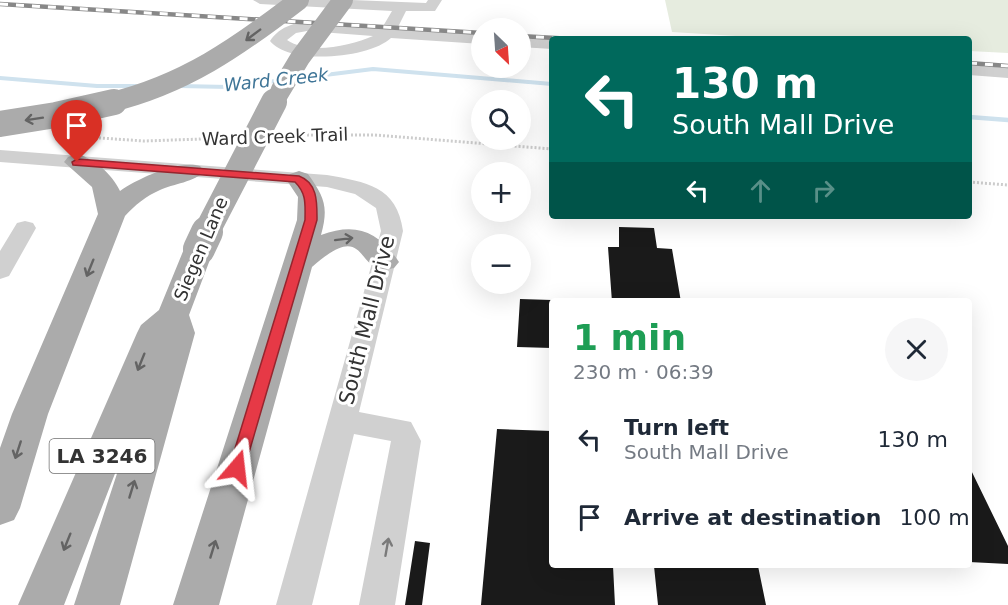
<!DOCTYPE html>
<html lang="en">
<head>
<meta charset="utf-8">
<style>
	body { margin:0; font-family:"DejaVu Sans",sans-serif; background:#f6f6f7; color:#1f2937; height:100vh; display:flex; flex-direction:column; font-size:22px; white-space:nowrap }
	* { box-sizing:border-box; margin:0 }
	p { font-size:20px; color:#747a83 }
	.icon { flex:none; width:33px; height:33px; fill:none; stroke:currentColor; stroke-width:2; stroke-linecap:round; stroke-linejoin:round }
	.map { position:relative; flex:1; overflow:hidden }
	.drawer { position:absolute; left:549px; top:298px; width:423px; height:270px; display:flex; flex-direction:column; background:#fff; border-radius:6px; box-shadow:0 6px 24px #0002 }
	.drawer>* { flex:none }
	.guide { position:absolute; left:549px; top:36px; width:423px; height:183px; border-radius:6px; box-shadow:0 6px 24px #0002; background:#00695c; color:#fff; overflow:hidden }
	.needle { width:39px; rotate:155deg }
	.tools { position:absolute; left:471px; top:18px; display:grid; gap:12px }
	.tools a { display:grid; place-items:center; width:60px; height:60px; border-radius:50%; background:#fff; box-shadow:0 6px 24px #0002; font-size:30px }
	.pin { position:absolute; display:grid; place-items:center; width:51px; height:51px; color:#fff; margin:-62px -26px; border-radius:50% 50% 50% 0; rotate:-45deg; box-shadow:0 0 6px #0007 }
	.pin .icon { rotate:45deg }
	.me { position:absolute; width:66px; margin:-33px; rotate:17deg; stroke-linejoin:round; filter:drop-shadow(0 0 4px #0008) }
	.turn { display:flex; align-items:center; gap:21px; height:126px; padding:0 24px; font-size:27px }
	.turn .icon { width:78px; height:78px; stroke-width:2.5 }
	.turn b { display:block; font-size:42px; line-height:51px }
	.lanes { display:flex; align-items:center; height:57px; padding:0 24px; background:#0003; justify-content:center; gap:30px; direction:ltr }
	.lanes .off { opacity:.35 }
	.round { display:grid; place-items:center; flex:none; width:63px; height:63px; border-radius:32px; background:#f6f6f7 }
	.overview { display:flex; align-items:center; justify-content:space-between; height:102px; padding:0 24px }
	h1 { font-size:36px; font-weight:600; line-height:45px; color:#1e9e55 }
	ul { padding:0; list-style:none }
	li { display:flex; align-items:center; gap:18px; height:78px; padding:0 24px }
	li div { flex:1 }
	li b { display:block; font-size:22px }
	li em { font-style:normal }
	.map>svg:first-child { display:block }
</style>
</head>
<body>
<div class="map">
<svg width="1008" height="605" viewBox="0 0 1008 605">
	<rect width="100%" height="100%" fill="#fff"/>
	<path fill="#e6ecdf" d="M 665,0 L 1008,0 L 1008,53 L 969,51 L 969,39 L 784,39 L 672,32 Z"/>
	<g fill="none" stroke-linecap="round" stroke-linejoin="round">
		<path stroke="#cfe2ee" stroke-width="4" d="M 0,78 L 97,86 L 136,86
			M 293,79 L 373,69 L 552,84
			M 179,86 L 229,87 L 283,80"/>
		<path stroke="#cfe2ee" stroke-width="4.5" d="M 969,117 L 1008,120"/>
	</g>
	<path fill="#1a1a1a" d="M 619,227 L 654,228 L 657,248 L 672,249 L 681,302 L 612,302 L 608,247 L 619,247 Z
		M 520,299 L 552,300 L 552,348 L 517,347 Z
		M 497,429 L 552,431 L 552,566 L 613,566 L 615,605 L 481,605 Z
		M 969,466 L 1008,546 L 1008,564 L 969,562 Z
		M 415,541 L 430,543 L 422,605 L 405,605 Z
		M 654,566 L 758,566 L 766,605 L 658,605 Z"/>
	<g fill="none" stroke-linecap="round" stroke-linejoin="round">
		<path stroke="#cdcdcd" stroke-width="3" stroke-dasharray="2 2" stroke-linecap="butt" d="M 283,135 L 375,135 L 552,149
			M 71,136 L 144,141 L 231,138
			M 969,182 L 1008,185"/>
		<path fill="#d0d0d0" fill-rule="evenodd" d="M 253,0 L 352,0 L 426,3 L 428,0 L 442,0 L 435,11 L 406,11 L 397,29 L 482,34 L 482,44 L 391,38 C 370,58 290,66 270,41 C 291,8 350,25 382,28 L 392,11 L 260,4 ZM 307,31 L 373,36 C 350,46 309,55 287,40 L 296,33 Z
			M 520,37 L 552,39 L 552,49 L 520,47 Z
			M 969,65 L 1008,68 L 1008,78 L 969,75 Z
			M 0,150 L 327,175 C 366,182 397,186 403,231 L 359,412 L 411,422 L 421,441 L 395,605 L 359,605 L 391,441 L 354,434 L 312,605 L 276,605 L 381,231 L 376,208 L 355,194 L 327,187 L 0,162 Z
			M 25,221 L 33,223 L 36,228 L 9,276 L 0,279 L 0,251 L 17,223 Z"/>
		<path fill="#ababab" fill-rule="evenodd" d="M 77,154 C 95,159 112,174 120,191 C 139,178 178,160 200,166 L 204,171 C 196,182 172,184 160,190 C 146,196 135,205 125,216 L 48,414 L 20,508 L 14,520 L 0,525 L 0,448 L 12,414 L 98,214 L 92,187 L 64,162 L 68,157 Z
			M 299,171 L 308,174 C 324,197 329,206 321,235 C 356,222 378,231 399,262 L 394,268 C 353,279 371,215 312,267 L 219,605 L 173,605 L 297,220 L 298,197 L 286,179 L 290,174 Z
			M 199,240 L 209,243 L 214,249 L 189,315 L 195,333 L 120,605 L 74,605 L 128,440 L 64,605 L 18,605 L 137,333 L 141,325 L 159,310 L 184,249 L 189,243 Z"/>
		<defs>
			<path id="rail" d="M 0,4 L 482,33
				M 520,36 L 573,39
				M 969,63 L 1008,66"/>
		</defs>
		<use href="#rail" stroke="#888" stroke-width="4.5"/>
		<use href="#rail" stroke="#fff" stroke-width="3" stroke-dasharray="8" stroke-linecap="butt"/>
		<path stroke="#ababab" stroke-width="20" d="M 108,103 C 184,85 238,47 299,0
			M 273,103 L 300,58 L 343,0"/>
		<path stroke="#ababab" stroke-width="26" d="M 0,124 L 56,115 L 114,102
			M 206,233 L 274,102"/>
		<path stroke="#ababab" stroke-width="32" d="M 199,249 L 207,232"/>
	</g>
	<defs><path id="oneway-shaft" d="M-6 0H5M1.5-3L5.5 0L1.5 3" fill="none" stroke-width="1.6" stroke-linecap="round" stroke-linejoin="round" transform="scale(1.5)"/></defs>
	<g stroke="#636363">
		<use href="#oneway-shaft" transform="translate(253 35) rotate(143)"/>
		<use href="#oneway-shaft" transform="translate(34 119) rotate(171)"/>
		<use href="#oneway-shaft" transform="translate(344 239) rotate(-7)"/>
		<use href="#oneway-shaft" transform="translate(90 268) rotate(112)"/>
		<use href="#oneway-shaft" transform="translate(141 362) rotate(112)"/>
		<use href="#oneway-shaft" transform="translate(18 450) rotate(108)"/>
		<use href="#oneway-shaft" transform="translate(132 489) rotate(-73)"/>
		<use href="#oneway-shaft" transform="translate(67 542) rotate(112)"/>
		<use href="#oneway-shaft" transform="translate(213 549) rotate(-73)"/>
	</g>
	<use stroke="#7a7a7a" href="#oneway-shaft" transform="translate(387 547) rotate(-80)"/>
	<path fill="#e63946" stroke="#96252e" stroke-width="1.5" d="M 77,159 L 299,176 C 318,183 317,203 317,220 L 243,473 L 237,475 L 231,473 L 229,468 L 305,220 C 305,205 307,194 295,182 L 73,165 L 72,162 Z"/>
	<g text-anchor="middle" stroke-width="6" stroke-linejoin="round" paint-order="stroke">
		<g font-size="18" font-style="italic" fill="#3f7597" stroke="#fff">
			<text transform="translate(276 80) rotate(-6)" y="6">Ward Creek</text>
		</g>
		<g font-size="18" fill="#333" stroke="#fff">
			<text transform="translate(275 137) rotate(-2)" y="6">Ward Creek Trail</text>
			<text transform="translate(201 249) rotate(-67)" y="6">Siegen Lane</text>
		</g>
		<rect fill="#fff" stroke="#707070" stroke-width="1.5" x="49.5" y="439" width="105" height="34" rx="4.5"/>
		<g font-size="20" font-weight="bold" fill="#333">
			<text x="102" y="463">LA 3246</text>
		</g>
		<g font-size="21" fill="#333" stroke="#fff">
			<text transform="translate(367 320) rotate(-76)" y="7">South Mall Drive</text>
		</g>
	</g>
</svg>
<div class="tools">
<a><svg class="needle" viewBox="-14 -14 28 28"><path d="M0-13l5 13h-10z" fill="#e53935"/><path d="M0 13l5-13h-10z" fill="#747a83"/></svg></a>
<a><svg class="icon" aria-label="search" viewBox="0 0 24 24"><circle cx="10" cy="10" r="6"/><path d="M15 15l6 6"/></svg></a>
<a>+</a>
<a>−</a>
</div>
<div class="pin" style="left:77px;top:162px;background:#d93025"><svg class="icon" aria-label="arrive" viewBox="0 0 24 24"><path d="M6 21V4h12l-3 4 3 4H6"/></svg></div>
<svg class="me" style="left:237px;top:468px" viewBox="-20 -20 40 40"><path d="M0-17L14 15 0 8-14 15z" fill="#e63946" stroke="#fff" stroke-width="4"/></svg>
<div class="guide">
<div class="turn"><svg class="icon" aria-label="left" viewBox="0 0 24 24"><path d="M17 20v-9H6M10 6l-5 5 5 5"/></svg><div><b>130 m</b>South Mall Drive</div></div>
<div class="lanes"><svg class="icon" aria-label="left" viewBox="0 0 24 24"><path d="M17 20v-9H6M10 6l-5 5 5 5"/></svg><svg class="icon off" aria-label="ahead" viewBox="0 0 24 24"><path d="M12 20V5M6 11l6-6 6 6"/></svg><svg class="icon off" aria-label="right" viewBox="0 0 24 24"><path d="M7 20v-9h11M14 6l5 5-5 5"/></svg></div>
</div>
<section class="drawer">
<div class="overview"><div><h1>1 min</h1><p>230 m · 06:39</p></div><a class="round"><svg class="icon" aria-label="close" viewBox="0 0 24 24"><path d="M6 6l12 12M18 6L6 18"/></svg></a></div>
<ul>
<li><svg class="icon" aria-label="left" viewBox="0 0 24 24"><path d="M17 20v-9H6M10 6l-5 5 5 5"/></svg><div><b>Turn left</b><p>South Mall Drive</p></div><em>130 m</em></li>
<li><svg class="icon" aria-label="arrive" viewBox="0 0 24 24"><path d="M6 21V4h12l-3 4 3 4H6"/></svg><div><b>Arrive at destination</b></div><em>100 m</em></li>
</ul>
</section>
</div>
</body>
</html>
